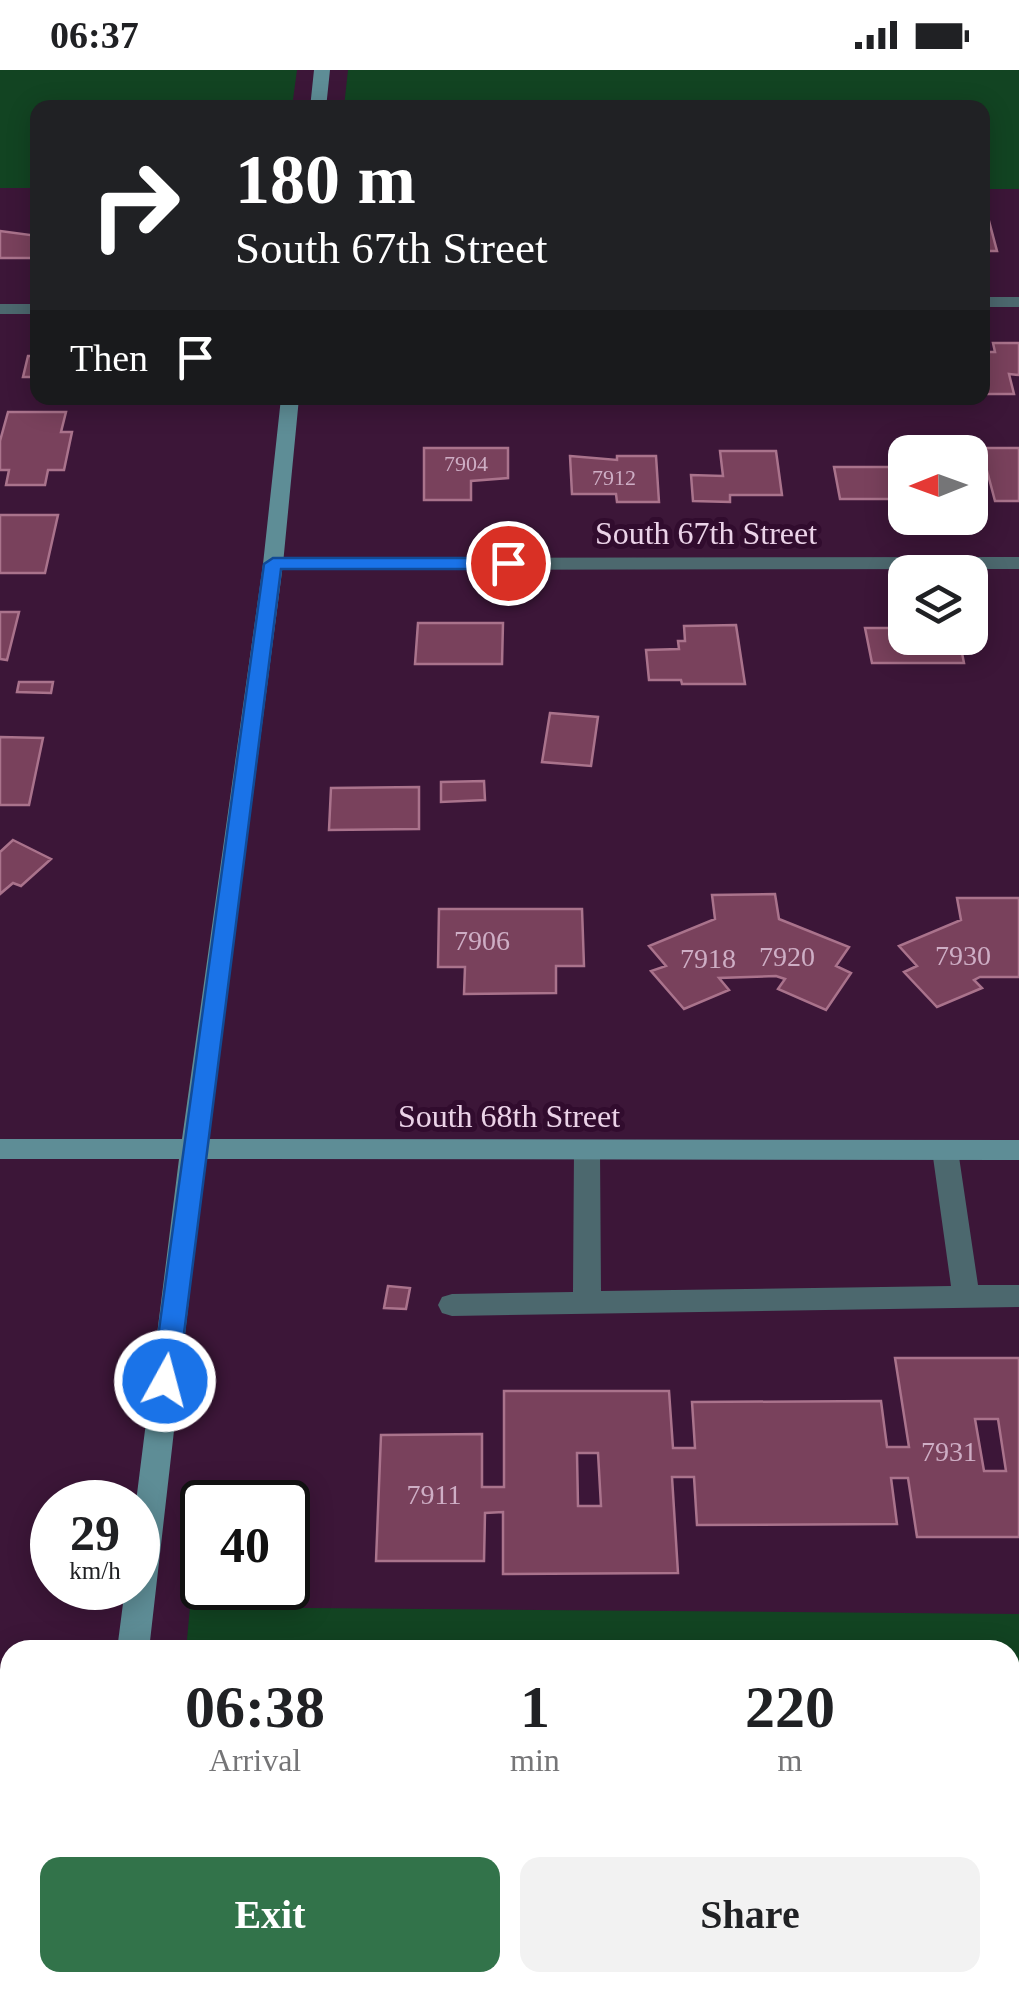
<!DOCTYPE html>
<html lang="en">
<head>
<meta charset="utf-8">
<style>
	body { margin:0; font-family:Georgia,serif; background:#f2f2f2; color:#202124; height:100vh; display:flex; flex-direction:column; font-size:38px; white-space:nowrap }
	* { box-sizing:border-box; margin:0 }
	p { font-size:32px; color:#757577 }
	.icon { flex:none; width:55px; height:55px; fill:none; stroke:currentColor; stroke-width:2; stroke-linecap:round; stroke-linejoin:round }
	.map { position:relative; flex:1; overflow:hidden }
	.drawer { position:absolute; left:0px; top:1570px; width:1020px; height:352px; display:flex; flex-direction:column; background:#fff; border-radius:30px 30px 0 0; box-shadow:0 5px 25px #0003 }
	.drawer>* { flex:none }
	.banner { position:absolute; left:30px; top:30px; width:960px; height:305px; border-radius:20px; box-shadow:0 5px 25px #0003; background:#202124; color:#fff; overflow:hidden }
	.needle { width:65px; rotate:269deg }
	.fabs { position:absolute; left:888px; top:365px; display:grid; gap:20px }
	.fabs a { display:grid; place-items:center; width:100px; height:100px; border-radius:20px; background:#fff; box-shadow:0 5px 25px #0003; font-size:50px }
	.speed { position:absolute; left:30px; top:1410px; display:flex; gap:20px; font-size:50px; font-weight:700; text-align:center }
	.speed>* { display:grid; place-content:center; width:130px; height:130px; border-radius:50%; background:#fff; box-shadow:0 5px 25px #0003; line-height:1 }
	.speed small { font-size:25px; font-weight:400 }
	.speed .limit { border:5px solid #111; border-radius:15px; background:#fff; color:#111 }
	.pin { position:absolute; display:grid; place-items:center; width:85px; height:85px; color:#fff; margin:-42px; border:5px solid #fff; border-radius:50%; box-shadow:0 2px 10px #0007 }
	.me { position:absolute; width:110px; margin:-55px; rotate:7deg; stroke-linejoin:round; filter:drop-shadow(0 0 8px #0008) }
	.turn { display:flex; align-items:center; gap:35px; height:210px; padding:0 40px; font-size:45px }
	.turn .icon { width:130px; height:130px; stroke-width:2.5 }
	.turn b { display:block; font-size:70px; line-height:85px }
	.then { display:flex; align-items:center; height:95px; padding:0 40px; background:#0003; gap:20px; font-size:38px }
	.eta { display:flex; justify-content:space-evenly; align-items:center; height:170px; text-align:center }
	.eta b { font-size:60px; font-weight:600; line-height:70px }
	.action { display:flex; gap:20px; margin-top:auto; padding:20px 40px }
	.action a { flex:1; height:115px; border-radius:20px; background:#32734a; color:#fff; font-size:40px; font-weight:600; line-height:115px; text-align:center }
	.action a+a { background:#f2f2f2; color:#202124 }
	.status { display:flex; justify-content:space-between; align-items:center; height:70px; padding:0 50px; background:#fff; direction:ltr }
	.status svg { height:28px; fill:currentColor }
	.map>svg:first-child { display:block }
</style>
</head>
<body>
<div class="status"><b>06:37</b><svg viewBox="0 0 49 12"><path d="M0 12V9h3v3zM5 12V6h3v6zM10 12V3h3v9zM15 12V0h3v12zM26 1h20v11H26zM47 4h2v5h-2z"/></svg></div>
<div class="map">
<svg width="1019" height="1922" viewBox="0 0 1019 1922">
	<rect width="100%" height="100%" fill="#3c1638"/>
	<path fill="#124422" d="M 0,0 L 297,0 L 292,37 L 38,38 L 37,118 L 0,118 Z
		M 348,0 L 1019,0 L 1019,119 L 983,119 L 982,38 L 344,37 Z
		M 190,1537 L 1019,1544 L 1019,1922 L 150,1922 L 151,1912 L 1010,1912 L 1010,1580 L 186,1580 Z"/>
	<path fill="#79415c" stroke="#aa738c" stroke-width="2.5" fill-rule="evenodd" d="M 982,151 L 989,151 L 997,181 L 982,181 Z
		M 0,161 L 38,166 L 38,188 L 0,188 Z
		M 993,273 L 1019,273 L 1019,305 L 1009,304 L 1014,324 L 982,324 L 982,282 L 995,282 Z
		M 28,286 L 38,286 L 38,307 L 23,307 Z
		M 8,342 L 66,342 L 61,362 L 72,362 L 64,400 L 48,400 L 45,415 L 6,415 L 9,400 L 0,400 L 0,371 Z
		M 424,378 L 508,378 L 508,408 L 471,411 L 471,430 L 424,430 Z
		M 981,378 L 1019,378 L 1019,431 L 995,431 Z
		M 720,381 L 776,381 L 782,425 L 730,425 L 730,432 L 693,431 L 691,405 L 723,406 Z
		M 570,386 L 617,390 L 617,386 L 656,386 L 659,432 L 617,432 L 616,424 L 572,424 Z
		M 834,397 L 905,397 L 905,429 L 840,429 Z
		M 0,445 L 58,445 L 45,503 L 0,503 Z
		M 0,542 L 19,542 L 7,590 L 0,589 Z
		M 418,553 L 503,553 L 502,594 L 415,594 Z
		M 901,554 L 905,554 L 905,568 L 959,568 L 964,593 L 872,593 L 865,558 L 902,558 Z
		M 736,555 L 745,614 L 682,614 L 681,610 L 649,610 L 646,580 L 679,579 L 678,571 L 685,571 L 684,556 Z
		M 19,612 L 53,612 L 51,623 L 17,622 Z
		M 550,643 L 598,647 L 591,696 L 542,692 Z
		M 0,667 L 43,668 L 29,735 L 0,735 Z
		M 484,711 L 485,730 L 441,732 L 441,712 Z
		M 419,717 L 419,759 L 329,760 L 331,718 Z
		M 13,770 L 51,789 L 21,816 L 13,813 L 0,824 L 0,782 Z
		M 775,824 L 779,849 L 849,877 L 836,896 L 851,903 L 826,940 L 778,919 L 785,909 L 776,906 L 719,908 L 729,920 L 684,939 L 651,901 L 666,896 L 649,876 L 715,849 L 712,825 Z
		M 957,828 L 1019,828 L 1019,907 L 980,907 L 974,910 L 982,918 L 937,937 L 904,902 L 917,896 L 899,876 L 961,850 Z
		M 439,839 L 582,839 L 584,896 L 556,896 L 556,923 L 464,924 L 465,897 L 438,897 Z
		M 388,1216 L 410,1218 L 406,1239 L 384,1238 Z
		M 895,1288 L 1019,1288 L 1019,1467 L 917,1467 L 908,1408 L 891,1408 L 897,1454 L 697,1455 L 694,1407 L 672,1407 L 678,1503 L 503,1504 L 503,1442 L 485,1443 L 484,1491 L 376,1491 L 381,1365 L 482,1364 L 482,1417 L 504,1417 L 504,1321 L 669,1321 L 673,1378 L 695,1378 L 692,1332 L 881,1331 L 887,1377 L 909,1377 ZM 975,1349 L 998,1349 L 1006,1401 L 984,1401 ZM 577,1383 L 598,1383 L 601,1436 L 578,1436 Z"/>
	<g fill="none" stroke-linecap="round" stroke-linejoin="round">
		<path fill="#4c686e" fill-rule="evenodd" d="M 945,1070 L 954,1073 L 958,1080 L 978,1215 L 1019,1215 L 1019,1237 L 452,1246 L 442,1243 L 438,1235 L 442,1227 L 452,1224 L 573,1222 L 574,1081 L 578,1074 L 596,1074 L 600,1081 L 601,1221 L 951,1216 L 932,1080 L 936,1073 Z"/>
		<path fill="#4c686e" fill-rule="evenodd" d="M 982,227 L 1019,227 L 1019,237 L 982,237 Z
			M 0,234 L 38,234 L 38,244 L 0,244 Z
			M 1019,487 L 1019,499 L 273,500 L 263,494 L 273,488 Z"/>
		<path fill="#5e8d96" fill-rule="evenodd" d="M 314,0 L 330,0 L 326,38 L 310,38 Z
			M 281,328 L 299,328 L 283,494 L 208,1069 L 1019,1070 L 1019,1090 L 205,1089 L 149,1580 L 117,1580 L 125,1518 L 138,1518 L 136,1432 L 179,1089 L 0,1089 L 0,1069 L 182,1069 L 263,494 Z
			M 72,1912 L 106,1912 L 105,1922 L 71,1922 Z"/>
	</g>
	<path fill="#1a73e8" stroke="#114b97" stroke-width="2.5" d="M 273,488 L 508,488 L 518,493 L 508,499 L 281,499 L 178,1311 L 174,1319 L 165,1322 L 156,1319 L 152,1311 L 264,494 Z"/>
	<g text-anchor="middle" stroke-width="10" stroke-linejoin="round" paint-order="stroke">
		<g font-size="22" fill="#ceaec5">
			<text x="466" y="401">7904</text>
			<text x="614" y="415">7912</text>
		</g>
		<g font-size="28" fill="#ceaec5">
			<text x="482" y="880">7906</text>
			<text x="963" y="895">7930</text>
			<text x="787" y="896">7920</text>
			<text x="708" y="898">7918</text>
			<text x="949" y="1391">7931</text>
			<text x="434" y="1434">7911</text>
		</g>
		<g font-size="32" fill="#ebd3e8" stroke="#310c2e">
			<text x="706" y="474">South 67th Street</text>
			<text x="509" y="1057">South 68th Street</text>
		</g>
	</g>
</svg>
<div class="fabs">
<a><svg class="needle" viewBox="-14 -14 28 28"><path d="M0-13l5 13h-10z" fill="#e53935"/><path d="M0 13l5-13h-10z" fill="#757577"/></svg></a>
<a><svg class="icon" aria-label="layers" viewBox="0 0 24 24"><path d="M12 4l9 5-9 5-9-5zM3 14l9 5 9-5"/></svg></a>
</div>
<div class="speed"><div>29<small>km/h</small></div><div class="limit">40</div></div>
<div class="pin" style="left:508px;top:493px;background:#d93025"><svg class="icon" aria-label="arrive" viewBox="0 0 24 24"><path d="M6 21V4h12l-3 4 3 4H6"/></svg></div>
<svg class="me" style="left:165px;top:1311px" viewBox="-20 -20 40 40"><circle r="17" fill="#1a73e8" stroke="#fff" stroke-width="3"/><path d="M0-11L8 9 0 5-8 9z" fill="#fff"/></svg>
<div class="banner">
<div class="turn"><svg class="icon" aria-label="right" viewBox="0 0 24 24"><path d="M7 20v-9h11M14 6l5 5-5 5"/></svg><div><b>180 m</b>South 67th Street</div></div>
<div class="then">Then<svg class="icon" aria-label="arrive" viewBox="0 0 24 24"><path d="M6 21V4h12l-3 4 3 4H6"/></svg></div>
</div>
<section class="drawer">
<div class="eta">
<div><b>06:38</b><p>Arrival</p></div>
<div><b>1</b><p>min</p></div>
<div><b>220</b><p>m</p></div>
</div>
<div class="action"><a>Exit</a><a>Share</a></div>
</section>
</div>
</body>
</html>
